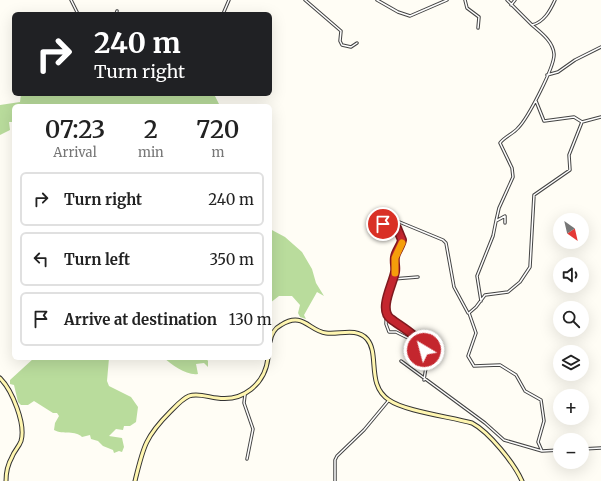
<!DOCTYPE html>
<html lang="en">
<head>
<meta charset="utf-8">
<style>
	body { margin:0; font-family:Merriweather,serif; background:#f2f2f2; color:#222; height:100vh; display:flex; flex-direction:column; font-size:15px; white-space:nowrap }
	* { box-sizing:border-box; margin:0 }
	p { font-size:13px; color:#767676 }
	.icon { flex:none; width:22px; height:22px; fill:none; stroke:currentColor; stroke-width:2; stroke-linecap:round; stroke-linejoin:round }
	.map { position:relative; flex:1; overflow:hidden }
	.details { position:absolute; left:12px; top:104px; width:260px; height:256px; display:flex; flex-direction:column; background:#fff; border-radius:6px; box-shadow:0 4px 16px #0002 }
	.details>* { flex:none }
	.top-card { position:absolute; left:12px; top:12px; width:260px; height:84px; border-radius:6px; box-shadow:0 4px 16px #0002; background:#202124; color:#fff; overflow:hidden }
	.needle { width:26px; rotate:146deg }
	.tools { position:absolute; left:553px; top:213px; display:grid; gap:8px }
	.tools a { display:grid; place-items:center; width:36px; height:36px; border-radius:50%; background:#fff; box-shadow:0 4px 16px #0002; font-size:20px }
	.pin { position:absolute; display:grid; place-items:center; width:34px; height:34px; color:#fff; margin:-17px; border:2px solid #fff; border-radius:50%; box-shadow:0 1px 4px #0007 }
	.me { position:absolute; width:44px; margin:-22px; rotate:323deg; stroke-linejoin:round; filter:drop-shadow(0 0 3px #0008) }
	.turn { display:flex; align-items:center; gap:14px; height:84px; padding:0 16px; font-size:18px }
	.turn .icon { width:52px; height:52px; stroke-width:2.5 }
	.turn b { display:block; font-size:28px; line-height:34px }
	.eta { display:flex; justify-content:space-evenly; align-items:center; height:68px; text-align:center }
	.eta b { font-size:24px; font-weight:600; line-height:28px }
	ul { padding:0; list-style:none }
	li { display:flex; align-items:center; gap:12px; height:54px; margin:0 8px 6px; padding:0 8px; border:2px solid #e0e0e0; border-radius:6px }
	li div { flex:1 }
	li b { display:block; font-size:15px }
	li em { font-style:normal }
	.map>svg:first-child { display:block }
</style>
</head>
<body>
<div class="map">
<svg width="601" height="481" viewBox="0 0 601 481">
	<rect width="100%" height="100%" fill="#fffdf5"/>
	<path fill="#b9dc9c" d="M 21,94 L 214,94 L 220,106 L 14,106 L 14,122 L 9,122 L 10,130 L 0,135 L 0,105 L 20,102 Z
		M 270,229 L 285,237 L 302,252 L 312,269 L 316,283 L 324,296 L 317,292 L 304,315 L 306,319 L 300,317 L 298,313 L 300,305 L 292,296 L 279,296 L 270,303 Z
		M 34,358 L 109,358 L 107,381 L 109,386 L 131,397 L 138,407 L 136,422 L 130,426 L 124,426 L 123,430 L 116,429 L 109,436 L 122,438 L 124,447 L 122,452 L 119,451 L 114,453 L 113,450 L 103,446 L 98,441 L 91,439 L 90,435 L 82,437 C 76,430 63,435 54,430 L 55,423 L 59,416 L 57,413 L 53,413 L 34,401 L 28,405 L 21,405 L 18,402 L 14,385 L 10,384 L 10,380 Z
		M 164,358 L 206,358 L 208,361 L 208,367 L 204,363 L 196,364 L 198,374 C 187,376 172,365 164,358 Z"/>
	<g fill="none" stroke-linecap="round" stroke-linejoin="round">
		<defs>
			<path id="minor" d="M 71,0 L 78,14
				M 305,0 L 341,31 L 340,41 L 342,45 L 351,47 L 357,43
				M 377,0 L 398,12 L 410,16 L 447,0
				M 465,0 L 467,8 L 479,17 L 478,28
				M 507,0 L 532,25 C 544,22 550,11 555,0
				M 511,5 L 515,0
				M 116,14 L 117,11
				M 223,14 L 229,0
				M 547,75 L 558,72 L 575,60 L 601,47
				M 536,101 L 544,121 L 574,117 L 582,122 L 601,117
				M 496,221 L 499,208 L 513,177 L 512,168 L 500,143 C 504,137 513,134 518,128 C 528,118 555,66 554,54 C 553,41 540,32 532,25
				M 377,223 L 395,227 L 402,240 L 395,258 L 396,271 L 387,298 L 386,324 L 389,332 L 396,332 L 422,345 L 426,367 L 424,380
				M 398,229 L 397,221 L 443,240 L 446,243 L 454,287 L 468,313
				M 393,279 L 418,277
				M 481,301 L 477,276 L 493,236 L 496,221 L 505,216 L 505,223
				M 386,317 L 403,326 L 420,342
				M 401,361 L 485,423 L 504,440 L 542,451 L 560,450
				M 245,395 L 244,403 L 253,429 L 247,459
				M 582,449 L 601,448
				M 542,451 L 538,442 L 544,421 L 541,400 L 525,391 L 516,375 L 500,365 L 474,366 L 468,356 L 476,333 L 469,313 L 476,307 L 485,295 L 508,292 L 520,282 L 530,267 L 534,195 L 570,170 L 569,155 L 582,122
				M 335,481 L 335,460 L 337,456 L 364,430 L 389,400"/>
			<path id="secondary" d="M 270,342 C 271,335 275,328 281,325 C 303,311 309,331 326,333 C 339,335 356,327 367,339 C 380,354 366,385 389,400 C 404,411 451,417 472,423 C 489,432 514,463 522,481
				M 0,378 C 12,390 26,424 21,441 C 19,447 14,451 12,457 C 8,464 6,473 6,481
				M 135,481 C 143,448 145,437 170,412 C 176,406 182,399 189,396 C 198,393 208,397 217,398 C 243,402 265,384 268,358"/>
		</defs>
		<use href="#minor" stroke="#444" stroke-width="3.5"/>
		<use href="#secondary" stroke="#333" stroke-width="5"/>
		<use href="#minor" stroke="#fff" stroke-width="1.5"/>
		<use href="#secondary" stroke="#fff6b0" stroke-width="3"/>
	</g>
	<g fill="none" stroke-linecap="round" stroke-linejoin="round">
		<defs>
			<path id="route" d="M 383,224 L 397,228 L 402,240 C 401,246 396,251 395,257 C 394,262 396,267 395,272 C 393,284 378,310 391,319 C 403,328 418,335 424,350"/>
		</defs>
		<use href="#route" stroke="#7f191e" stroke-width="10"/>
		<use href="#route" stroke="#c4262e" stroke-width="7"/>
		<path stroke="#f59e0b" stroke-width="7" d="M 395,273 L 395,258 L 402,243"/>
	</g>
</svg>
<div class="tools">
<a><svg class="needle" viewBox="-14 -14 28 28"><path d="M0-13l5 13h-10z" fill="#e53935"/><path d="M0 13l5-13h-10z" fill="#767676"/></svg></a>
<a><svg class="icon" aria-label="sound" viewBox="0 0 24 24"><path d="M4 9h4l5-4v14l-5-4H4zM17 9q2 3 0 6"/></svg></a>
<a><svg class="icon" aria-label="search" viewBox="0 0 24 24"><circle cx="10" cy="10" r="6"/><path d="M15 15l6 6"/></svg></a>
<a><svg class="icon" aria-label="layers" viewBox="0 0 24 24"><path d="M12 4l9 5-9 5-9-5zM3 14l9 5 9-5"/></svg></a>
<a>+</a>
<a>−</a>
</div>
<div class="pin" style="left:383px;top:224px;background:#d93025"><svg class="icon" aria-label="arrive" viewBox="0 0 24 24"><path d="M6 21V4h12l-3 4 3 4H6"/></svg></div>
<svg class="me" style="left:424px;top:350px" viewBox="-20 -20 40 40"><circle r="17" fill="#c4262e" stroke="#fff" stroke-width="3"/><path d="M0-11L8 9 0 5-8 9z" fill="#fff"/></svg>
<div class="top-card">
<div class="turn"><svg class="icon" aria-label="right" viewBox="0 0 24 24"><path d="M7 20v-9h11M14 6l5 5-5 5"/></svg><div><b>240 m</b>Turn right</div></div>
</div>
<section class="details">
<div class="eta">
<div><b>07:23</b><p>Arrival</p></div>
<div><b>2</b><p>min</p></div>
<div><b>720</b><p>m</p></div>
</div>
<ul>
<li><svg class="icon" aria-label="right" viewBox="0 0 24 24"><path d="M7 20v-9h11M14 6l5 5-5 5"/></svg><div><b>Turn right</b></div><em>240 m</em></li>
<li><svg class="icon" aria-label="left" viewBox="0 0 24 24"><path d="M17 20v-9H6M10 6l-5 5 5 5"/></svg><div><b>Turn left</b></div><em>350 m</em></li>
<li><svg class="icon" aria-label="arrive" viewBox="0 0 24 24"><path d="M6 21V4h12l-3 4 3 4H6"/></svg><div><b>Arrive at destination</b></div><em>130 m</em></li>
</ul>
</section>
</div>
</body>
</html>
